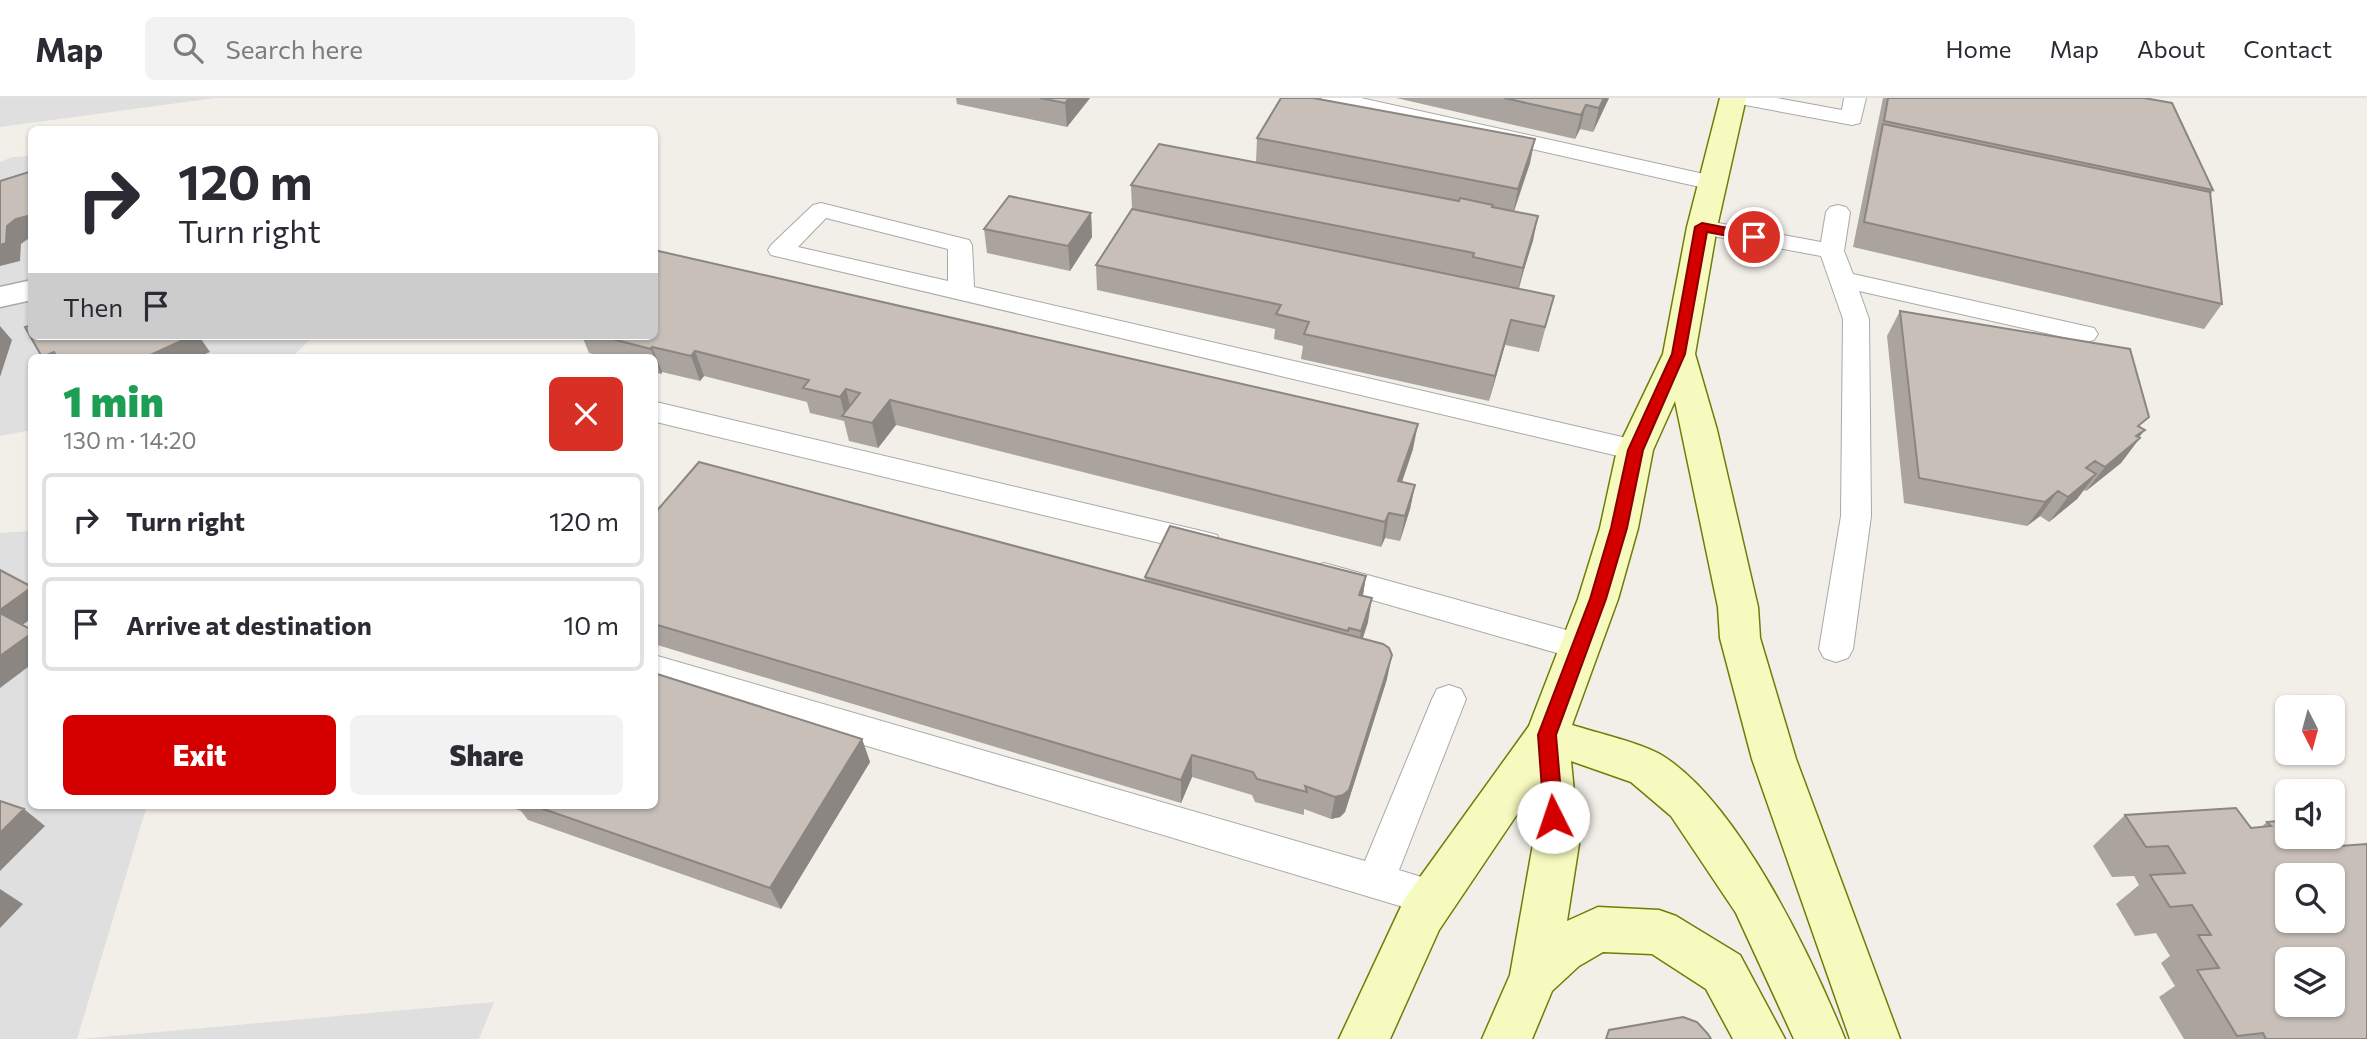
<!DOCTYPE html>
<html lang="en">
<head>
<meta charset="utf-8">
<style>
	body { margin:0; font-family:Commissioner,sans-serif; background:#f2f2f3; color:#2b2b33; height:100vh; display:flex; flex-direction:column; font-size:26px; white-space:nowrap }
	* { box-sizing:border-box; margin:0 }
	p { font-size:23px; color:#7c7c81 }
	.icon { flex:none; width:38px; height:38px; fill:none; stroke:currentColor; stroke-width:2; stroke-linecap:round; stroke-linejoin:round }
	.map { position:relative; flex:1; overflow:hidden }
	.drawer { position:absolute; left:28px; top:256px; width:630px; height:455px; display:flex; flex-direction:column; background:#fff; border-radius:10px; box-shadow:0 2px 5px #0004 }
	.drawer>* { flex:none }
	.top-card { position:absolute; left:28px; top:28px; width:630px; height:214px; border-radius:10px; box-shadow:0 2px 5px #0004; background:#fff; color:#2b2b33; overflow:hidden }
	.needle { width:46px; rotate:174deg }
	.buttons { position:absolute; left:2275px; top:597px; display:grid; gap:14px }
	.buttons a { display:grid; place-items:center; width:70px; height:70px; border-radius:10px; background:#fff; box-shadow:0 2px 5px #0004; font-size:35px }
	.pin { position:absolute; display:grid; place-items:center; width:60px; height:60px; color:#fff; margin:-30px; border:4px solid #fff; border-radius:50%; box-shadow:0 2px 7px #0007 }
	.me { position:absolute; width:77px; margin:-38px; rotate:356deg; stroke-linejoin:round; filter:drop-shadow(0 0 5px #0008) }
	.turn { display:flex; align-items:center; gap:24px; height:147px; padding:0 35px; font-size:32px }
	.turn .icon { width:91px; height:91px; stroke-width:2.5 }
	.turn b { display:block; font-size:49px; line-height:60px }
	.then { display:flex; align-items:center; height:66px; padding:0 35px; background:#0003; gap:14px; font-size:26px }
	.round { display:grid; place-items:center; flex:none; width:74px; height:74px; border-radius:10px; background:#f2f2f3 }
	.headline { display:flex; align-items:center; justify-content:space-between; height:119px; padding:0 35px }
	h1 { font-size:42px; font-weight:800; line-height:52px; color:#1e9e55 }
	.button { display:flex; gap:14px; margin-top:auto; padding:14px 35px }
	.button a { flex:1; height:80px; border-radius:10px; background:#d40000; color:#fff; font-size:28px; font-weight:800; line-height:80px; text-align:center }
	.button a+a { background:#f2f2f3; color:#2b2b33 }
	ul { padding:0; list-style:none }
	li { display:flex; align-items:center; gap:21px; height:94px; margin:0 14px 10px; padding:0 21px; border:4px solid #e1e1e2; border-radius:10px }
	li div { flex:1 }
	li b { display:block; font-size:26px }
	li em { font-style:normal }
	header { display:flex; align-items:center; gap:42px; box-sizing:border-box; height:98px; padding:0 35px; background:#fff; border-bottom:2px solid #e1e1e2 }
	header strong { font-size:33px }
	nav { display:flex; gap:38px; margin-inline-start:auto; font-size:24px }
	.search { width:490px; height:63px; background:#f2f2f3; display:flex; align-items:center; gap:18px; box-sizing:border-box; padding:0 24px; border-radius:10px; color:#7c7c81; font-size:26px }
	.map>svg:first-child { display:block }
</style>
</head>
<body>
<header>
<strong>Map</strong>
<div class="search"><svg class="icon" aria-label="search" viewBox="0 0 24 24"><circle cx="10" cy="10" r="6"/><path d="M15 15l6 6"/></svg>Search here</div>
<nav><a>Home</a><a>Map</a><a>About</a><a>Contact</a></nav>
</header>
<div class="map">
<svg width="2367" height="941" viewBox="0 0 2367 941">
	<rect width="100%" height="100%" fill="#f2efe9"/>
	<path fill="#e0dfdf" d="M 0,0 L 215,0 L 0,29 Z
		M 31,58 L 32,238 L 314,238 L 292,259 L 32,259 L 31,332 L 0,338 L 0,64 L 13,59 Z
		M 31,433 L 32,707 L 147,707 L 77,941 L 0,941 L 0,435 Z
		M 494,904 L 479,941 L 80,941 Z"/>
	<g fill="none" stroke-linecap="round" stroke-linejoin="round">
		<defs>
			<path id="lane" d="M 1321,0 L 1361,0 L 1713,78 L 1721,80 L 1725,85 L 1721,90 L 1713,92 L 1332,6 L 1324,5 Z
				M 1729,0 L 1777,0 L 1842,12 L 1844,0 L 1866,0 L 1860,25 L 1852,27 L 1740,6 L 1732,5 Z
				M 821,105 L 969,142 L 972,147 L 974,189 L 1635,342 L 1645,345 L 1650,352 L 1645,359 L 1635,362 L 771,157 L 768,152 L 771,147 L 813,107 ZM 826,120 L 948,151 L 948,183 L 798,149 Z
				M 1838,107 L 1846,109 L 1850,114 L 1844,153 L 1853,176 L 2085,228 L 2094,230 L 2098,236 L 2094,242 L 2085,244 L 1859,193 L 1869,221 L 1871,418 L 1853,551 L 1848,560 L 1836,564 L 1824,560 L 1819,551 L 1841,418 L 1843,221 L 1821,158 L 1702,136 L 1693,134 L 1690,129 L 1693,124 L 1702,122 L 1821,144 L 1826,114 L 1830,109 Z
				M 656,304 L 1206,434 L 1217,437 L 1221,445 L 1217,453 L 1206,456 L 656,324 Z
				M 1324,465 L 1581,536 L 1593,540 L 1598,549 L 1593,558 L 1581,562 L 1313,485 L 1308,477 L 1313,469 Z
				M 654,557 L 1365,763 L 1432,601 L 1437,591 L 1449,587 L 1461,591 L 1466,601 L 1399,772 L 1447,787 L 1452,800 L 1447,813 L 1433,818 L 654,584 Z"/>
			<path id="street" d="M 32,182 L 32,202 L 0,209 L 0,189 Z"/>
			<path id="secondary" d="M 1720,0 L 1746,0 L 1717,129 L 1695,256 L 1717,332 L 1758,509 L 1760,540 L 1796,661 L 1900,941 L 1850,941 L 1752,661 L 1720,540 L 1718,509 L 1675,303 L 1653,352 L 1638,430 L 1618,501 L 1572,627 C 1597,635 1642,645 1663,658 C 1739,706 1811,858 1845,941 L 1794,941 L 1736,815 L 1671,718 L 1631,684 L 1571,663 L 1579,746 L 1567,823 L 1598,809 L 1659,812 L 1676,818 L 1740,857 L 1785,941 L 1733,941 L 1706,891 L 1652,856 L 1603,854 L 1579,868 L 1552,893 L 1532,941 L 1482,941 L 1510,877 L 1533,746 L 1530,697 L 1439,832 L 1390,941 L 1339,941 L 1405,800 L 1529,628 L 1578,501 L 1600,430 L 1617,352 L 1663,256 L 1687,129 Z"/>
		</defs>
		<use href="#lane" stroke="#a9a9a9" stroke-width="2"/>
		<use href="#street" stroke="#a9a9a9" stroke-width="3"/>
		<use href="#secondary" stroke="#707d05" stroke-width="3"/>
		<use href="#lane" fill="#fff" fill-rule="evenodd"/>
		<use href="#street" fill="#fff" fill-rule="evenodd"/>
		<use href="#secondary" fill="#f7fabf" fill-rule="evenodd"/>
	</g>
	<path fill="#aba49e" d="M 956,0 L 1090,0 L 1067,29 L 957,6 Z
		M 1396,0 L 1609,0 L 1593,34 L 1580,31 L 1575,41 Z
		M 1883,0 L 2144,0 L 2213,92 L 2211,96 L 2222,206 L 2204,231 L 1853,149 Z
		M 1257,40 L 1530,65 L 1514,114 L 1538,118 L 1519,191 L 1554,198 L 1539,254 L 1505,247 L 1489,303 L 1301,261 L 1303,248 L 1274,241 L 1275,231 L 1097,192 L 1096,167 L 1132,112 L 1131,87 L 1256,64 Z
		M 1091,115 L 1092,139 L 1070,173 L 987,155 L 984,131 Z
		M 1900,213 L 2141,330 L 2139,340 L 2121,365 L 2086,393 L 2084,392 L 2077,401 L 2049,424 L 2040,418 L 2027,428 L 1904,405 L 1887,238 Z
		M 582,238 L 654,238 L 1413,351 L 1402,384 L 1415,387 L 1410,411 L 1400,443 L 1385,440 L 1381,449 L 896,327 L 878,350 L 849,343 L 844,323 L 810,315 L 807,304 L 704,278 L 700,283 L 662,274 L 661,276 L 654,274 L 654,259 L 607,259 L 589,255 Z
		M 654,416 L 1145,482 L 1145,479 L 1366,478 L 1363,497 L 1368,524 L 1363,540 L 1387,581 L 1345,714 L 1340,719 L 1331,721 L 1304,711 L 1304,717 L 1255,704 L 1252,697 L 1192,679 L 1181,705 L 654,546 Z
		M 862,641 L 870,664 L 781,811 L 528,722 L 521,713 L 504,707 L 654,707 Z
		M 2125,717 L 2251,730 L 2260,730 L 2267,724 L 2287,722 L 2367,941 L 2184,941 L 2159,899 L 2175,888 L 2161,865 L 2170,858 L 2156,835 L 2135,838 L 2116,806 L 2139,787 L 2134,778 L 2112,779 L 2093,748 Z"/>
	<path fill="#8b8681" d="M 1069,0 L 1090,0 L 1067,29 L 1065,5 Z
		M 1604,0 L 1609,0 L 1593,34 L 1599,10 Z
		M 1586,7 L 1580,31 L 1575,41 L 1581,17 Z
		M 1535,41 L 1530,65 L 1513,115 L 1518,91 Z
		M 1091,115 L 1092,139 L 1070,173 L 1068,148 Z
		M 32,117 L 32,138 L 21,146 L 20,163 L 0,168 L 0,147 L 7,128 L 16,121 Z
		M 1538,118 L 1533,143 L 1517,194 L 1523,170 Z
		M 1511,222 L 1505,247 L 1489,303 L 1495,278 Z
		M 0,228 L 12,242 L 0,279 Z
		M 192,238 L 199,238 L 210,254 L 199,259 L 146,259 Z
		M 652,249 L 662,274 L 661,276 L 651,251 Z
		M 695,253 L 704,278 L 700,283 L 691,258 Z
		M 54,254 L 58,259 L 42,259 Z
		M 846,291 L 852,316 L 845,318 L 840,299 Z
		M 890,302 L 896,327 L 878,350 L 872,325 Z
		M 1418,326 L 1413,351 L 1394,407 L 1398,383 Z
		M 2145,332 L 2136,343 L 2140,340 L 2121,365 L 2086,393 L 2105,369 L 2136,338 Z
		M 2096,376 L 2077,401 L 2049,424 L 2068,399 Z
		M 1415,387 L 1410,411 L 1400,443 L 1405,418 Z
		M 2058,393 L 2040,418 L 2027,428 L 2045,404 Z
		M 1389,415 L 1385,440 L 1381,449 L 1385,424 Z
		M 1366,478 L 1362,503 L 1359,497 Z
		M 32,489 L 32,520 L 17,531 L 0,516 L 0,512 Z
		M 1372,500 L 1368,524 L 1357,557 L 1361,533 Z
		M 32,535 L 32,566 L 0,590 L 0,558 Z
		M 1392,557 L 1387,581 L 1345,714 L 1340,719 L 1331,721 L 1335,699 Z
		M 862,641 L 870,664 L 781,811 L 770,790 Z
		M 1192,657 L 1192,679 L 1181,705 L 1181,682 Z
		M 24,711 L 45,728 L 0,773 L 0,735 Z
		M 0,791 L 23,806 L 0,830 Z"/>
	<path fill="#c7bfb8" stroke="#8b8681" stroke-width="2" fill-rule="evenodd" d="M 1040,0 L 1069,0 L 1065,5 Z
		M 1281,0 L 1313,0 L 1535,41 L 1518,91 L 1257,40 Z
		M 1504,0 L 1604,0 L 1599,10 L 1586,7 L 1581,17 Z
		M 1888,0 L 2144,0 L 2172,5 L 2213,92 L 1884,23 Z
		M 1883,26 L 2210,94 L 2222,206 L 1864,124 Z
		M 1159,46 L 1459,103 L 1460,100 L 1493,107 L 1492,109 L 1538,118 L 1523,170 L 1473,159 L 1474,155 L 1131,87 Z
		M 32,73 L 32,117 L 16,121 L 7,128 L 6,145 L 0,147 L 0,83 Z
		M 1009,98 L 1091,115 L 1068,148 L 984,131 Z
		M 1132,111 L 1554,198 L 1545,229 L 1511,222 L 1495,278 L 1304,236 L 1309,224 L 1276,216 L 1281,207 L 1096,167 Z
		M 654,152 L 1418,326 L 1398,383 L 1415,387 L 1405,418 L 1389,415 L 1385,424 L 890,302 L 872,325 L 842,318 L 860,295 L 846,291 L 840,299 L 803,290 L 809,282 L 695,253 L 691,258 L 652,249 L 651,251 L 612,241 L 614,239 L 612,238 L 654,238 Z
		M 1900,213 L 2130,251 L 2149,319 L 2138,328 L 2145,332 L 2136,338 L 2140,340 L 2105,369 L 2095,363 L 2086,370 L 2096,376 L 2068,399 L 2058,393 L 2045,404 L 1919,380 Z
		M 32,227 L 32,238 L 192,238 L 146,259 L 57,259 L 54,254 L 42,259 L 25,229 Z
		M 699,364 L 1383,546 L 1389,550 L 1392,557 L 1349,692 L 1343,697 L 1335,699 L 1305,688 L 1307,694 L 1257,681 L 1253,674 L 1192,657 L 1181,682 L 654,526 L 654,416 Z
		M 1170,428 L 1366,478 L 1359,497 L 1372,500 L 1361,533 L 1349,530 L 1348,533 L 1145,479 Z
		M 0,472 L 32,489 L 0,512 Z
		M 0,515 L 32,532 L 32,535 L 0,558 Z
		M 654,575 L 862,641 L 770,790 L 532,707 L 654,707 Z
		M 0,703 L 24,711 L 0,735 Z
		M 2236,710 L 2251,730 L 2271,728 L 2267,724 L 2287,722 L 2287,738 L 2305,738 L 2313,750 L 2367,746 L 2367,941 L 2266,941 L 2263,935 L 2237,938 L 2197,872 L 2219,870 L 2198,837 L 2211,837 L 2192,807 L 2170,809 L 2150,777 L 2185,775 L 2168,748 L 2146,749 L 2125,717 ZM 2287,777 L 2333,777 L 2333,822 L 2287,822 ZM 2287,861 L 2333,861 L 2333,906 L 2287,906 Z
		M 1683,919 L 1697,924 L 1708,936 L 1711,941 L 1606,941 L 1609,932 Z"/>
	<path fill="#d40000" stroke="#8a0000" stroke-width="2" d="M 1702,125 L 1754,135 L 1760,139 L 1754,143 L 1707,134 L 1685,256 L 1643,352 L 1627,430 L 1606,501 L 1556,637 L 1563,719 L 1560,725 L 1553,727 L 1547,725 L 1544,719 L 1538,637 L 1590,501 L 1611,430 L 1628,352 L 1672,256 L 1695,129 Z"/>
</svg>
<div class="buttons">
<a><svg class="needle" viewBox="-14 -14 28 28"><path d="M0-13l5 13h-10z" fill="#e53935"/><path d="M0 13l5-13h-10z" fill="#7c7c81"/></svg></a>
<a><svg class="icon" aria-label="sound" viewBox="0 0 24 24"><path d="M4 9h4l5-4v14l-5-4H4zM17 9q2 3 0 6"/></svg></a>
<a><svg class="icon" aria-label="search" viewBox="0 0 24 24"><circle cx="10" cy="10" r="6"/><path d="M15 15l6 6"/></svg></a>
<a><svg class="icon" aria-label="layers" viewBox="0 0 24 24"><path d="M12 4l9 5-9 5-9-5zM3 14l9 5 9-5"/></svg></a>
</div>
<div class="pin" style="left:1754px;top:139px;background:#d93025"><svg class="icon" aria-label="arrive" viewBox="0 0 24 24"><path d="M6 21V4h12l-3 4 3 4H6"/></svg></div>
<svg class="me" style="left:1553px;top:719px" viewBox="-20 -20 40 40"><circle r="19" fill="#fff"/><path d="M0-13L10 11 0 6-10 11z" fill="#d40000"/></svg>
<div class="top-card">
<div class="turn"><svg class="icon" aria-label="right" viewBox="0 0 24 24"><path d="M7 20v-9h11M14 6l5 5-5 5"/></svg><div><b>120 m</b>Turn right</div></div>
<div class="then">Then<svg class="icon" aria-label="arrive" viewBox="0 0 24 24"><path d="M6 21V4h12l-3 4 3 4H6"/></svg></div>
</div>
<section class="drawer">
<div class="headline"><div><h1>1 min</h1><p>130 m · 14:20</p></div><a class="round" style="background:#d93025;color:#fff"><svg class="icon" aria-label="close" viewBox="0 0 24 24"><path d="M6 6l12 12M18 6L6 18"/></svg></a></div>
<ul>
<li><svg class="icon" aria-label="right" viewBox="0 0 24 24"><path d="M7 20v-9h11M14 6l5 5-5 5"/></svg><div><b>Turn right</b></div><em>120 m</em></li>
<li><svg class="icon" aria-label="arrive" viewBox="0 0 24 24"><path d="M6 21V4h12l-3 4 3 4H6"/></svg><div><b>Arrive at destination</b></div><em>10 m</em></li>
</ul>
<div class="button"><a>Exit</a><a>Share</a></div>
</section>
</div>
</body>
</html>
